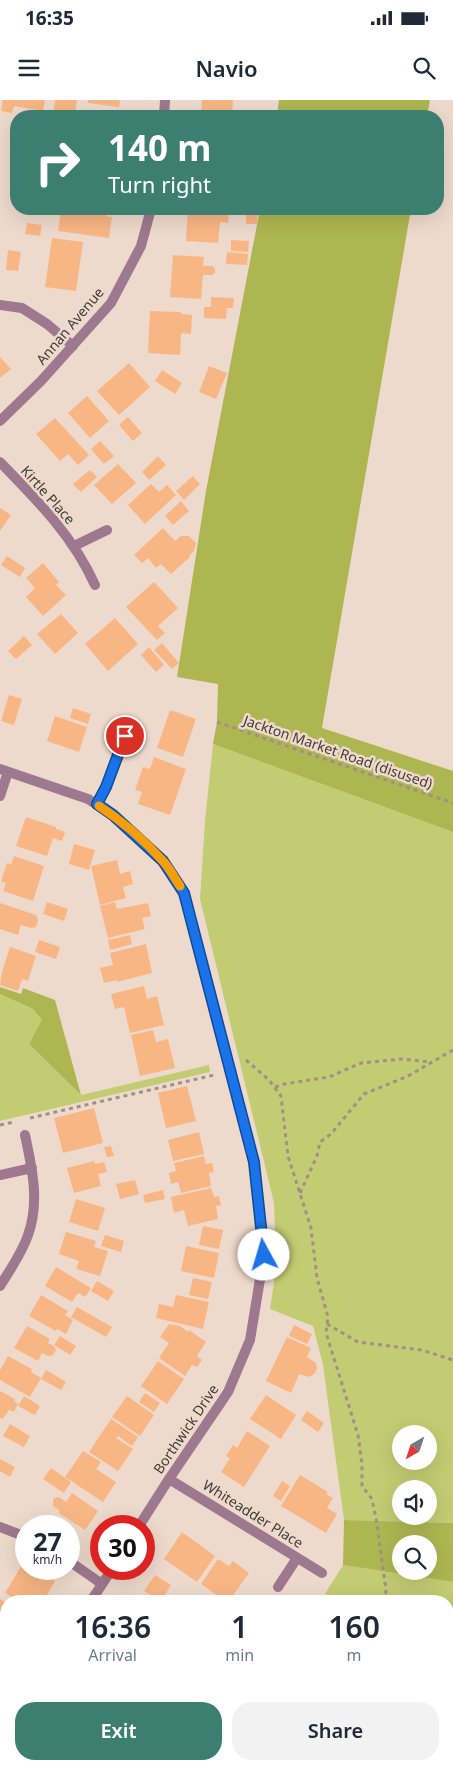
<!DOCTYPE html>
<html lang="en">
<head>
<meta charset="utf-8">
<style>
	body { margin:0; font-family:"Noto Sans",sans-serif; background:#f2f2f3; color:#1f2937; height:100vh; display:flex; flex-direction:column; font-size:19px; white-space:nowrap }
	* { box-sizing:border-box; margin:0 }
	p { font-size:16px; color:#747a83 }
	.icon { flex:none; width:28px; height:28px; fill:none; stroke:currentColor; stroke-width:2; stroke-linecap:round; stroke-linejoin:round }
	.map { position:relative; flex:1; overflow:hidden }
	.side { position:absolute; left:0px; top:1495px; width:454px; height:175px; display:flex; flex-direction:column; background:#fff; border-radius:20px 20px 0 0; box-shadow:0 5px 20px #0002 }
	.side>* { flex:none }
	.hud { position:absolute; left:10px; top:10px; width:434px; height:105px; border-radius:20px; box-shadow:0 5px 20px #0002; background:#3c7f71; color:#fff; overflow:hidden }
	.needle { width:32px; rotate:219deg }
	.controls { position:absolute; left:392px; top:1325px; display:grid; gap:10px }
	.controls a { display:grid; place-items:center; width:45px; height:45px; border-radius:50%; background:#fff; box-shadow:0 5px 20px #0002; font-size:25px }
	.speed { position:absolute; left:15px; top:1415px; display:flex; gap:10px; font-size:25px; font-weight:700; text-align:center }
	.speed>* { display:grid; place-content:center; width:65px; height:65px; border-radius:50%; background:#fff; box-shadow:0 5px 20px #0002; line-height:1 }
	.speed small { font-size:12px; font-weight:400 }
	.speed .limit { border:8px solid #d22; background:#fff; color:#111 }
	.pin { position:absolute; display:grid; place-items:center; width:42px; height:42px; color:#fff; margin:-21px; border:2px solid #fff; border-radius:50%; box-shadow:0 1px 5px #0007 }
	.me { position:absolute; width:55px; margin:-28px; rotate:354deg; stroke-linejoin:round; filter:drop-shadow(0 0 4px #0008) }
	.turn { display:flex; align-items:center; gap:18px; height:105px; padding:0 15px; font-size:22px }
	.turn .icon { width:65px; height:65px; stroke-width:2.5 }
	.turn b { display:block; font-size:35px; line-height:42px }
	.eta { display:flex; justify-content:space-evenly; align-items:center; height:85px; text-align:center }
	.eta b { font-size:30px; font-weight:600; line-height:35px }
	.cta { display:flex; gap:10px; margin-top:auto; padding:10px 15px }
	.cta a { flex:1; height:58px; border-radius:20px; background:#3c7f71; color:#fff; font-size:20px; font-weight:600; line-height:58px; text-align:center }
	.cta a+a { background:#f2f2f3; color:#1f2937 }
	.status { display:flex; justify-content:space-between; align-items:center; height:35px; padding:0 25px; background:#fff; direction:ltr }
	.status svg { height:14px; fill:currentColor }
	header { display:flex; justify-content:space-between; align-items:center; height:65px; padding:0 15px; background:#fff; font-size:22px; font-weight:600 }
	.map>svg:first-child { display:block }
</style>
</head>
<body>
<div class="status"><b>16:35</b><svg viewBox="0 0 49 12"><path d="M0 12V9h3v3zM5 12V6h3v6zM10 12V3h3v9zM15 12V0h3v12zM26 1h20v11H26zM47 4h2v5h-2z"/></svg></div>
<header><svg class="icon" aria-label="menu" viewBox="0 0 24 24"><path d="M4 6h16M4 12h16M4 18h16"/></svg>Navio<svg class="icon" aria-label="search" viewBox="0 0 24 24"><circle cx="10" cy="10" r="6"/><path d="M15 15l6 6"/></svg></header>
<div class="map">
<svg width="453" height="1670" viewBox="0 0 453 1670">
	<rect width="100%" height="100%" fill="#eedacc"/>
	<path fill="#c3cc72" fill-rule="evenodd" d="M 213,644 L 453,732 L 453,1423 L 344,1420 L 323,1265 L 313,1226 L 270,1209 L 276,1168 L 274,1103 L 200,799 L 205,721 ZM 401,1334 L 429,1334 L 429,1361 L 401,1361 ZM 401,1389 L 429,1389 L 429,1416 L 401,1416 Z
		M 0,894 L 33,909 L 43,920 L 29,944 L 81,995 L 209,965 L 210,972 L 0,1021 Z
		M 343,1465 L 453,1482 L 453,1670 L 342,1670 L 342,1664 L 448,1664 L 448,1501 L 340,1501 L 325,1494 Z"/>
	<path fill="#aeb651" fill-rule="evenodd" d="M 279,0 L 430,0 L 427,16 L 277,16 Z
		M 260,109 L 411,109 L 322,628 L 453,671 L 453,732 L 213,644 L 217,622 L 218,584 L 177,577 L 206,391 Z
		M 0,887 L 21,894 L 23,888 L 55,900 L 81,995 L 29,944 L 42,920 L 33,909 L 0,894 Z
		M 344,1420 L 453,1423 L 453,1482 L 343,1465 ZM 401,1444 L 429,1444 L 429,1471 L 401,1471 Z"/>
	<path fill="#f8b684" d="M 3,0 L 45,0 L 43,11 L 14,6 L 12,13 L 1,11 Z
		M 55,0 L 77,0 L 75,16 L 53,16 Z
		M 88,0 L 120,0 L 119,7 L 88,3 Z
		M 202,0 L 233,0 L 232,16 L 201,16 Z
		M 76,109 L 107,109 L 106,116 L 112,117 L 109,138 L 58,131 L 61,110 L 75,112 Z
		M 188,109 L 220,109 L 220,111 L 229,112 L 228,123 L 220,122 L 218,143 L 186,141 Z
		M 237,109 L 258,109 L 257,124 L 246,124 L 246,113 L 236,113 Z
		M 27,123 L 42,125 L 40,136 L 25,134 Z
		M 52,138 L 83,142 L 76,191 L 45,187 Z
		M 231,140 L 249,141 L 248,152 L 231,151 Z
		M 8,150 L 21,152 L 18,171 L 6,170 Z
		M 227,152 L 248,154 L 247,165 L 226,164 Z
		M 173,155 L 204,157 L 203,166 L 213,166 L 215,169 L 215,173 L 212,175 L 203,175 L 201,199 L 170,197 Z
		M 211,197 L 234,198 L 233,208 L 227,208 L 226,219 L 204,218 L 204,207 L 211,207 Z
		M 150,211 L 181,212 L 181,214 L 192,215 L 191,234 L 181,233 L 180,255 L 148,253 Z
		M 0,257 L 11,269 L 0,278 Z
		M 129,263 L 150,287 L 119,315 L 97,291 Z
		M 209,266 L 227,273 L 216,299 L 199,292 Z
		M 162,270 L 182,283 L 175,294 L 155,281 Z
		M 87,296 L 109,321 L 90,338 L 68,313 Z
		M 128,317 L 142,333 L 133,341 L 119,325 Z
		M 55,318 L 89,355 L 78,365 L 68,354 L 60,361 L 36,334 Z
		M 100,341 L 114,356 L 104,364 L 91,349 Z
		M 158,356 L 166,365 L 149,380 L 142,372 Z
		M 118,364 L 136,383 L 112,404 L 94,385 Z
		M 90,370 L 97,377 L 81,392 L 73,384 Z
		M 193,376 L 200,384 L 184,400 L 176,391 Z
		M 151,384 L 159,392 L 167,385 L 176,395 L 145,424 L 128,405 Z
		M 181,401 L 189,411 L 173,425 L 165,416 Z
		M 0,408 L 11,415 L 0,431 Z
		M 163,428 L 175,441 L 181,436 L 189,436 L 196,443 L 194,451 L 189,456 L 190,457 L 171,474 L 161,464 L 156,468 L 148,458 L 142,463 L 134,455 Z
		M 7,456 L 25,468 L 20,477 L 1,465 Z
		M 43,463 L 59,482 L 56,485 L 66,495 L 43,516 L 26,497 L 35,488 L 26,478 Z
		M 154,482 L 178,508 L 158,526 L 165,533 L 157,540 L 126,507 Z
		M 61,514 L 78,533 L 55,554 L 37,534 Z
		M 115,518 L 138,544 L 108,571 L 85,544 Z
		M 24,536 L 32,545 L 16,559 L 8,551 Z
		M 162,543 L 179,563 L 172,569 L 154,550 Z
		M 149,547 L 164,565 L 156,572 L 141,555 Z
		M 9,595 L 22,599 L 14,625 L 1,621 Z
		M 73,608 L 91,614 L 88,624 L 70,618 Z
		M 170,610 L 196,619 L 183,657 L 157,648 Z
		M 55,616 L 87,627 L 79,652 L 47,641 Z
		M 154,657 L 186,669 L 170,715 L 138,704 L 142,692 L 135,690 L 143,667 L 150,669 Z
		M 26,717 L 56,727 L 56,729 L 65,732 L 62,741 L 53,738 L 47,756 L 16,746 Z
		M 74,744 L 95,750 L 89,770 L 69,764 Z
		M 14,756 L 44,766 L 33,801 L 3,791 L 6,783 L 1,781 L 7,763 L 11,765 Z
		M 117,760 L 120,774 L 130,771 L 133,784 L 123,787 L 126,798 L 100,805 L 91,766 Z
		M 47,802 L 68,809 L 64,821 L 43,814 Z
		M 115,802 L 117,809 L 148,803 L 151,816 L 142,818 L 145,829 L 108,838 L 100,806 Z
		M 0,803 L 36,815 L 38,820 L 36,827 L 31,828 L 21,825 L 18,835 L 0,829 Z
		M 130,835 L 132,844 L 110,850 L 108,840 Z
		M 39,840 L 60,847 L 56,859 L 35,852 Z
		M 146,844 L 152,873 L 117,882 L 117,880 L 104,883 L 100,868 L 113,865 L 110,853 Z
		M 10,847 L 36,856 L 28,881 L 22,879 L 18,891 L 0,885 L 2,872 Z
		M 144,886 L 147,899 L 157,896 L 164,925 L 130,933 L 124,907 L 115,909 L 111,894 Z
		M 153,930 L 156,942 L 168,939 L 175,968 L 140,976 L 131,935 Z
		M 187,986 L 196,1021 L 166,1028 L 158,993 Z
		M 94,1008 L 103,1043 L 63,1053 L 54,1018 Z
		M 199,1032 L 204,1054 L 173,1061 L 168,1040 Z
		M 111,1046 L 114,1056 L 107,1057 L 104,1047 Z
		M 204,1056 L 206,1064 L 212,1063 L 214,1072 L 209,1073 L 211,1086 L 181,1093 L 178,1082 L 171,1084 L 169,1073 L 176,1071 L 174,1063 Z
		M 94,1061 L 95,1064 L 104,1062 L 107,1072 L 98,1074 L 101,1086 L 74,1093 L 67,1068 Z
		M 135,1080 L 139,1094 L 120,1099 L 116,1084 Z
		M 211,1088 L 214,1097 L 219,1096 L 221,1105 L 216,1106 L 218,1119 L 188,1126 L 184,1110 L 174,1113 L 171,1097 Z
		M 163,1090 L 165,1099 L 145,1103 L 143,1095 Z
		M 76,1099 L 105,1108 L 98,1131 L 69,1122 Z
		M 203,1126 L 223,1130 L 219,1149 L 199,1145 Z
		M 66,1132 L 96,1141 L 94,1147 L 108,1151 L 100,1176 L 76,1169 L 79,1161 L 59,1154 Z
		M 105,1135 L 124,1141 L 121,1152 L 101,1146 Z
		M 186,1146 L 219,1153 L 214,1178 L 181,1171 Z
		M 56,1167 L 91,1188 L 85,1197 L 78,1193 L 72,1202 L 45,1186 Z
		M 193,1178 L 212,1182 L 208,1199 L 189,1195 Z
		M 97,1181 L 114,1191 L 108,1201 L 91,1191 Z
		M 41,1195 L 68,1211 L 65,1215 L 73,1220 L 66,1234 L 57,1229 L 56,1231 L 29,1216 Z
		M 176,1195 L 209,1202 L 203,1229 L 156,1218 L 159,1204 L 173,1207 Z
		M 77,1207 L 112,1227 L 106,1237 L 71,1217 Z
		M 169,1224 L 180,1226 L 188,1232 L 189,1230 L 206,1242 L 197,1256 L 202,1260 L 197,1267 L 192,1265 L 185,1276 L 159,1258 L 169,1243 L 160,1237 Z
		M 294,1225 L 312,1234 L 307,1244 L 289,1236 Z
		M 27,1226 L 50,1239 L 48,1243 L 54,1246 L 56,1250 L 53,1255 L 48,1256 L 42,1253 L 38,1261 L 14,1248 Z
		M 60,1236 L 76,1246 L 70,1255 L 54,1245 Z
		M 287,1237 L 311,1248 L 307,1257 L 316,1263 L 317,1269 L 314,1274 L 309,1277 L 299,1274 L 291,1293 L 266,1281 Z
		M 8,1256 L 32,1269 L 31,1272 L 41,1278 L 30,1297 L 0,1280 L 0,1270 Z
		M 158,1261 L 184,1279 L 167,1304 L 141,1286 Z
		M 46,1270 L 66,1282 L 61,1290 L 41,1279 Z
		M 0,1291 L 15,1299 L 14,1301 L 18,1304 L 14,1312 L 9,1310 L 3,1319 L 0,1318 Z
		M 145,1293 L 160,1303 L 154,1312 L 139,1302 Z
		M 266,1295 L 296,1315 L 281,1339 L 250,1319 Z
		M 24,1296 L 40,1306 L 35,1315 L 18,1306 Z
		M 127,1296 L 154,1315 L 140,1336 L 112,1317 Z
		M 307,1311 L 324,1323 L 318,1332 L 301,1320 Z
		M 111,1319 L 138,1337 L 132,1346 L 118,1336 L 116,1338 L 133,1349 L 118,1371 L 89,1352 Z
		M 10,1324 L 30,1336 L 24,1347 L 3,1336 Z
		M 247,1331 L 270,1346 L 244,1387 L 221,1372 L 230,1358 L 226,1356 L 233,1345 L 237,1348 Z
		M 83,1351 L 101,1362 L 96,1369 L 116,1382 L 103,1402 L 65,1377 Z
		M 0,1359 L 15,1367 L 10,1377 L 0,1371 Z
		M 51,1368 L 71,1382 L 64,1393 L 43,1379 Z
		M 300,1375 L 328,1392 L 326,1394 L 333,1398 L 327,1408 L 337,1414 L 326,1433 L 281,1406 Z
		M 282,1381 L 290,1386 L 281,1401 L 273,1396 Z
		M 72,1393 L 98,1411 L 85,1430 L 59,1413 L 60,1411 L 53,1406 L 53,1401 L 54,1398 L 59,1397 L 66,1402 Z
		M 182,1432 L 215,1456 L 197,1482 L 164,1459 Z
		M 218,1459 L 229,1466 L 233,1461 L 249,1473 L 229,1501 L 225,1501 L 201,1484 Z
		M 23,1463 L 26,1465 L 26,1469 L 33,1469 L 55,1481 L 44,1500 L 40,1498 L 37,1501 L 20,1501 L 5,1493 Z
		M 155,1475 L 171,1485 L 161,1501 L 144,1491 Z
		M 0,1499 L 6,1503 L 6,1530 L 0,1526 Z
		M 39,1664 L 89,1664 L 85,1670 L 40,1670 L 36,1668 Z
		M 276,1664 L 307,1664 L 309,1670 L 274,1670 L 272,1666 Z"/>
	<g fill="none" stroke-linecap="round" stroke-linejoin="round">
		<path stroke="#9f9187" stroke-width="3" stroke-dasharray="4 4" stroke-linecap="butt" d="M 217,622 L 453,703
			M 246,960 L 269,980 L 281,996 L 288,1056 L 311,1128 L 317,1178 L 328,1217 L 326,1233 L 358,1335 L 362,1364 L 362,1386 L 372,1399 L 376,1418 L 386,1490 L 385,1501
			M 275,987 L 284,984 L 329,977 L 361,963 L 402,959 L 431,962
			M 30,1018 L 214,975
			M 0,1025 L 14,1022
			M 300,1093 L 317,1056 L 320,1042 L 331,1034 L 364,994 L 408,976 L 453,950
			M 327,1224 L 358,1242 L 422,1250 L 453,1260
			M 438,1664 L 439,1670"/>
		<path stroke="#9e788e" stroke-width="10" d="M 97,704 L 106,687 L 125,636"/>
		<path stroke="#9e788e" stroke-width="10" d="M 164,16 L 165,0
			M 0,205 L 22,208 L 47,224 L 73,246
			M 0,321 L 41,281 L 111,203 L 141,146 L 151,109
			M 0,362 C 37,400 73,436 95,485
			M 74,446 L 107,430
			M 0,669 L 88,699 L 113,715 L 163,761 L 184,793 L 254,1062 L 264,1155 L 250,1240 L 228,1292 L 169,1379 L 139,1426
			M 0,696 L 8,672
			M 0,1075 L 32,1068
			M 0,1186 C 10,1170 22,1153 28,1135 C 40,1102 32,1068 25,1035
			M 169,1379 L 322,1473
			M 0,1427 L 26,1437
			M 69,1461 L 102,1484
			M 278,1487 L 297,1458
			M 91,1501 L 112,1469
			M 0,1638 L 6,1628
			M 160,1664 L 170,1670
			M 212,1670 L 217,1664"/>
	</g>
	<g fill="none" stroke-linecap="round" stroke-linejoin="round">
		<defs>
			<path id="route" d="M 125,636 L 106,687 L 97,704 L 113,715 L 163,761 L 184,793 L 254,1062 L 264,1155"/>
		</defs>
		<use href="#route" stroke="#114b97" stroke-width="12"/>
		<use href="#route" stroke="#1a73e8" stroke-width="9"/>
		<path stroke="#f59e0b" stroke-width="9" d="M 99,706 C 122,721 144,740 162,760 C 169,767 174,777 180,786"/>
	</g>
	<g text-anchor="middle" stroke-width="5" stroke-linejoin="round" paint-order="stroke">
		<g font-size="14" fill="#423a35" stroke="#eedacc">
			<text transform="translate(70 226) rotate(-50)" y="5">Annan Avenue</text>
			<text transform="translate(48 395) rotate(48)" y="5">Kirtle Place</text>
			<text transform="translate(338 652) rotate(19)" y="5">Jackton Market Road (disused)</text>
			<text transform="translate(186 1329) rotate(-56)" y="5">Borthwick Drive</text>
			<text transform="translate(253 1414) rotate(32)" y="5">Whiteadder Place</text>
		</g>
	</g>
</svg>
<div class="controls">
<a><svg class="needle" viewBox="-14 -14 28 28"><path d="M0-13l5 13h-10z" fill="#e53935"/><path d="M0 13l5-13h-10z" fill="#747a83"/></svg></a>
<a><svg class="icon" aria-label="sound" viewBox="0 0 24 24"><path d="M4 9h4l5-4v14l-5-4H4zM17 9q2 3 0 6"/></svg></a>
<a><svg class="icon" aria-label="search" viewBox="0 0 24 24"><circle cx="10" cy="10" r="6"/><path d="M15 15l6 6"/></svg></a>
</div>
<div class="speed"><div>27<small>km/h</small></div><div class="limit">30</div></div>
<div class="pin" style="left:125px;top:636px;background:#d93025"><svg class="icon" aria-label="arrive" viewBox="0 0 24 24"><path d="M6 21V4h12l-3 4 3 4H6"/></svg></div>
<svg class="me" style="left:264px;top:1155px" viewBox="-20 -20 40 40"><circle r="19" fill="#fff"/><path d="M0-13L10 11 0 6-10 11z" fill="#1a73e8"/></svg>
<div class="hud">
<div class="turn"><svg class="icon" aria-label="right" viewBox="0 0 24 24"><path d="M7 20v-9h11M14 6l5 5-5 5"/></svg><div><b>140 m</b>Turn right</div></div>
</div>
<section class="side">
<div class="eta">
<div><b>16:36</b><p>Arrival</p></div>
<div><b>1</b><p>min</p></div>
<div><b>160</b><p>m</p></div>
</div>
<div class="cta"><a>Exit</a><a>Share</a></div>
</section>
</div>
</body>
</html>
